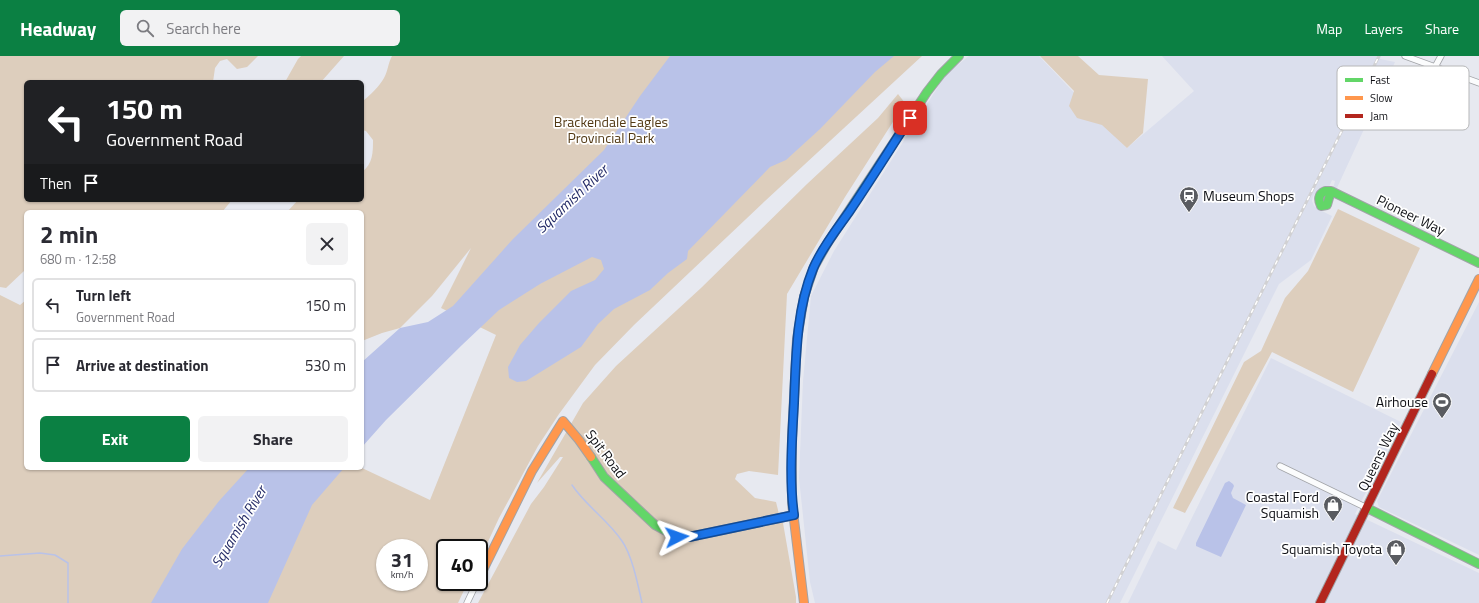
<!DOCTYPE html>
<html lang="en">
<head>
<meta charset="utf-8">
<style>
	body { margin:0; font-family:"Titillium Web",sans-serif; background:#f2f2f3; color:#2b2b33; height:100vh; display:flex; flex-direction:column; font-size:15px; white-space:nowrap }
	* { box-sizing:border-box; margin:0 }
	p { font-size:13px; color:#7c7c81 }
	.icon { flex:none; width:22px; height:22px; fill:none; stroke:currentColor; stroke-width:2; stroke-linecap:round; stroke-linejoin:round }
	.map { position:relative; flex:1; overflow:hidden }
	.panel { position:absolute; left:24px; top:154px; width:340px; height:260px; display:flex; flex-direction:column; background:#fff; border-radius:6px; box-shadow:0 1px 3px #0004 }
	.panel>* { flex:none }
	.banner { position:absolute; left:24px; top:24px; width:340px; height:122px; border-radius:6px; box-shadow:0 1px 3px #0004; background:#202124; color:#fff; overflow:hidden }
	.speed { position:absolute; left:376px; top:483px; display:flex; gap:8px; font-size:20px; font-weight:700; text-align:center }
	.speed>* { display:grid; place-content:center; width:52px; height:52px; border-radius:50%; background:#fff; box-shadow:0 1px 3px #0004; line-height:1 }
	.speed small { font-size:10px; font-weight:400 }
	.speed .limit { border:2px solid #111; border-radius:6px; background:#fff; color:#111 }
	.pin { position:absolute; display:grid; place-items:center; width:34px; height:34px; color:#fff; margin:-17px; border-radius:8px; box-shadow:0 2px 6px #0006 }
	.me { position:absolute; width:44px; margin:-22px; rotate:86deg; stroke-linejoin:round; filter:drop-shadow(0 0 3px #0008) }
	.turn { display:flex; align-items:center; gap:14px; height:84px; padding:0 16px; font-size:18px }
	.turn .icon { width:52px; height:52px; stroke-width:2.5 }
	.turn b { display:block; font-size:28px; line-height:34px }
	.then { display:flex; align-items:center; height:38px; padding:0 16px; background:#0003; gap:8px; font-size:15px }
	.round { display:grid; place-items:center; flex:none; width:42px; height:42px; border-radius:6px; background:#f2f2f3 }
	.overview { display:flex; align-items:center; justify-content:space-between; height:68px; padding:0 16px }
	h1 { font-size:24px; font-weight:700; line-height:30px }
	.primary-button { display:flex; gap:8px; margin-top:auto; padding:8px 16px }
	.primary-button a { flex:1; height:46px; border-radius:6px; background:#0b8043; color:#fff; font-size:16px; font-weight:700; line-height:46px; text-align:center }
	.primary-button a+a { background:#f2f2f3; color:#2b2b33 }
	ul { padding:0; list-style:none }
	li { display:flex; align-items:center; gap:12px; height:54px; margin:0 8px 6px; padding:0 8px; border:2px solid #e1e1e2; border-radius:6px }
	li div { flex:1 }
	li b { display:block; font-size:15px }
	li em { font-style:normal }
	header { display:flex; align-items:center; gap:24px; box-sizing:border-box; height:56px; padding:0 20px; background:#0b8043; color:#fff }
	header strong { font-size:19px }
	nav { display:flex; gap:22px; margin-inline-start:auto; font-size:14px }
	.search { width:280px; height:36px; background:#f2f2f3; display:flex; align-items:center; gap:10px; box-sizing:border-box; padding:0 14px; border-radius:6px; color:#7c7c81; font-size:15px }
	.map>svg:first-child { display:block }
</style>
</head>
<body>
<header>
<strong>Headway</strong>
<div class="search"><svg class="icon" aria-label="search" viewBox="0 0 24 24"><circle cx="10" cy="10" r="6"/><path d="M15 15l6 6"/></svg>Search here</div>
<nav><a>Map</a><a>Layers</a><a>Share</a></nav>
</header>
<div class="map">
<svg width="1479" height="547" viewBox="0 0 1479 547">
	<rect width="100%" height="100%" fill="#e7e9f0"/>
	<path fill="#dbdfed" d="M 969,0 L 1039,0 L 1127,92 L 1194,35 L 1162,0 L 1381,0 L 1380,3 L 1395,6 L 1336,134 L 1333,133 L 1335,125 L 1332,124 L 1329,131 L 1323,130 L 1313,140 L 1312,145 L 1314,150 L 1318,153 L 1332,160 L 1311,204 L 1279,228 L 1120,547 L 815,547 L 810,526 L 799,422 L 803,325 L 811,240 L 834,195 L 946,18 Z
		M 1479,246 L 1479,499 L 1379,451 L 1377,445 Z
		M 1271,302 L 1401,366 L 1355,458 L 1479,517 L 1479,547 L 1128,547 L 1158,485 L 1176,494 Z"/>
	<path fill="#ddcebd" fill-rule="evenodd" d="M 0,0 L 258,0 L 247,11 L 237,13 L 227,3 L 220,5 L 215,12 L 213,26 L 26,26 L 26,144 L 232,144 L 222,156 L 26,156 L 26,206 L 24,215 L 6,232 L 0,231 Z
		M 301,0 L 344,0 L 321,26 L 285,26 L 298,3 Z
		M 392,0 L 922,0 L 765,145 L 634,269 L 595,309 L 559,358 L 538,390 L 499,462 L 479,505 L 479,492 L 445,492 L 445,526 L 468,526 L 458,547 L 0,547 L 0,239 L 20,249 L 26,244 L 26,412 L 362,412 L 430,444 L 496,279 L 441,252 L 471,192 L 432,240 L 400,272 L 382,277 L 362,285 L 362,156 L 287,156 L 298,144 L 362,144 L 362,116 C 373,108 373,96 373,84 L 366,75 L 362,74 L 362,46 C 370,39 379,31 384,22 C 388,15 388,7 392,0 ZM 385,492 L 419,492 L 419,526 L 385,526 Z
		M 1040,0 L 1078,0 L 1099,19 L 1148,23 L 1143,77 L 1127,92 L 1102,69 L 1077,62 L 1069,50 L 1074,35 Z
		M 898,38 L 905,47 L 845,141 L 787,238 L 778,419 L 749,415 L 737,418 L 735,423 L 755,442 L 776,446 L 779,458 L 728,470 L 682,478 L 672,476 L 640,452 L 589,407 L 612,434 L 673,482 L 777,465 L 783,467 L 796,541 L 796,547 L 478,547 L 531,448 L 544,431 L 563,401 L 560,401 L 537,427 L 583,347 L 616,310 L 701,232 L 807,128 L 878,62 Z
		M 1338,153 L 1420,192 L 1353,336 L 1272,296 L 1185,457 L 1173,452 L 1244,306 L 1261,295 L 1285,242 L 1308,215 Z"/>
	<path fill="#b9c2e8" d="M 670,0 L 894,0 L 875,16 L 820,73 L 786,104 L 770,111 L 688,195 L 687,203 L 668,217 L 650,234 L 614,253 L 598,268 L 581,291 L 526,325 L 517,326 L 509,322 L 508,311 L 520,289 L 539,267 L 571,235 L 595,224 L 604,213 L 601,204 L 592,201 L 540,228 L 499,254 L 462,289 L 386,364 L 362,391 L 362,306 L 400,272 L 428,266 L 453,250 L 513,183 L 604,94 L 640,40 Z
		M 249,412 L 344,412 L 312,449 L 268,547 L 151,547 L 182,493 L 219,445 Z
		M 1229,425 L 1233,428 L 1234,430 L 1231,437 L 1233,442 L 1246,449 L 1221,501 L 1196,490 L 1196,487 L 1225,427 Z"/>
	<g fill="none" stroke-linecap="round" stroke-linejoin="round">
		<path stroke="#b9c2e8" stroke-width="1.5" d="M 572,429 C 586,450 608,464 622,485 C 632,499 638,529 642,547
			M 0,500 L 40,497 L 55,499 L 68,507 L 68,547"/>
		<defs>
			<path id="street" d="M 1405,0 L 1479,27
				M 1435,11 L 1441,0
				M 1280,410 L 1367,452
				M 467,547 L 477,526"/>
			<path id="fast" d="M 1331,135 L 1327,149 L 1321,150 C 1318,144 1318,138 1325,135 L 1331,135 L 1479,207
				M 804,241 L 814,211 L 827,188 L 927,36 L 941,18 L 959,0
				M 591,401 L 604,421 L 655,469 L 677,481 L 689,481 L 794,459
				M 1367,452 L 1479,508"/>
			<path id="slow" d="M 1432,318 L 1479,223
				M 479,522 L 532,415 L 563,365 L 579,384 L 591,401
				M 804,547 L 792,447 L 792,382 L 797,283 L 804,241"/>
			<path id="jam" d="M 1320,547 L 1432,318"/>
		</defs>
		<use href="#street" stroke="#a1a3a7" stroke-width="7"/>
		<use href="#fast" stroke="#a1a3a7" stroke-width="10"/>
		<use href="#slow" stroke="#a1a3a7" stroke-width="10"/>
		<use href="#jam" stroke="#a1a3a7" stroke-width="10"/>
		<use href="#street" stroke="#fbfcfd" stroke-width="5.5"/>
		<use href="#fast" stroke="#63d668" stroke-width="8"/>
		<use href="#slow" stroke="#ff974d" stroke-width="8"/>
		<use href="#jam" stroke="#b3261e" stroke-width="8"/>
		<defs>
			<path id="rail" d="M 1107,547 L 1379,0"/>
		</defs>
		<use href="#rail" stroke="#d1d1d3" stroke-width="3"/>
		<use href="#rail" stroke="#fff" stroke-width="1.5" stroke-dasharray="4.5" stroke-linecap="butt"/>
	</g>
	<g fill="none" stroke-linecap="round" stroke-linejoin="round">
		<defs>
			<path id="route" d="M 677,481 L 689,481 L 794,459 C 789,423 792,384 794,347 C 796,302 796,255 813,213 C 821,193 837,173 849,156 C 870,125 890,93 910,62"/>
		</defs>
		<use href="#route" stroke="#114b97" stroke-width="10"/>
		<use href="#route" stroke="#1a73e8" stroke-width="7"/>
	</g>
	<defs>
		<symbol id="station-pin" viewBox="-11 -11 22 30"><path d="M0 17L-7.5 6A9.5 9.5 0 1 1 7.5 6Z" fill="#595b60" stroke="#fff"/><path d="M-3-6H3Q5-6 5-4V2Q5 4 3 4L4.5 6H3L1.5 4h-3L-3 6H-4.5L-3 4Q-5 4-5 2V-4Q-5-6-3-6ZM-3.5-4v3h7v-3ZM-3.5 1v1.5H-2V1ZM2 1v1.5H3.5V1Z" fill="#fff"/></symbol>
		<symbol id="stadium-pin" viewBox="-11 -11 22 30"><path d="M0 17L-7.5 6A9.5 9.5 0 1 1 7.5 6Z" fill="#595b60" stroke="#fff"/><path d="M0-5a6.5 5 0 1 0 0 10a6.5 5 0 1 0 0-10ZM-3.5-1.8h7v3.6h-7Z" fill="#fff"/></symbol>
		<symbol id="shop-pin" viewBox="-11 -11 22 30"><path d="M0 17L-7.5 6A9.5 9.5 0 1 1 7.5 6Z" fill="#595b60" stroke="#fff"/><path d="M-5-2.5h2.3a2.7 3.5 0 0 1 5.4 0H5L5.5 6h-11ZM-1.5-2.5h3a1.5 2.3 0 0 0-3 0Z" fill="#fff"/></symbol>
	</defs>
	<g fill-rule="evenodd">
		<use href="#station-pin" x="1178" y="129" width="22" height="30"/>
		<use href="#stadium-pin" x="1431" y="335" width="22" height="30"/>
		<use href="#shop-pin" x="1322" y="438" width="22" height="30"/>
		<use href="#shop-pin" x="1385" y="482" width="22" height="30"/>
	</g>
	<g text-anchor="middle" stroke-width="3.5" stroke-linejoin="round" paint-order="stroke">
		<g font-size="14" fill="#523914" stroke="#fff">
			<text x="611" y="71">Brackendale Eagles<tspan x="611" dy="16">Provincial Park</tspan></text>
		</g>
		<g font-size="14" fill="#0d0e13" stroke="#fff" text-anchor="end">
			<text x="1203" y="145" text-anchor="start">Museum Shops</text>
			<text x="1428" y="351">Airhouse</text>
			<text x="1319" y="446">Coastal Ford<tspan x="1319" dy="16">Squamish</tspan></text>
			<text x="1382" y="498">Squamish Toyota</text>
		</g>
		<g font-size="14" fill="#0d0e13" stroke="#fff">
			<text transform="translate(1411 159) rotate(26)" y="5">Pioneer Way</text>
			<text transform="translate(606 398) rotate(53)" y="5">Spit Road</text>
			<text transform="translate(1378 401) rotate(-64)" y="5">Queens Way</text>
		</g>
		<g font-size="15" font-style="italic" fill="#242b67" stroke="#fff">
			<text transform="translate(572 143) rotate(-43)" y="5">Squamish River</text>
			<text transform="translate(239 471) rotate(-59)" y="5">Squamish River</text>
		</g>
	</g>
	<rect x="1337" y="10" width="132" height="64" rx="6" fill="#fff" stroke="#b6b7b8" stroke-width="1"/>
	<rect x="1345" y="22" width="18" height="4" fill="#63d668"/>
	<rect x="1345" y="40" width="18" height="4" fill="#ff974d"/>
	<rect x="1345" y="58" width="18" height="4" fill="#b3261e"/>
	<g font-size="11" fill="#0d0e13">
		<text x="1370" y="28">Fast</text>
		<text x="1370" y="46">Slow</text>
		<text x="1370" y="64">Jam</text>
	</g>
</svg>
<div class="speed"><div>31<small>km/h</small></div><div class="limit">40</div></div>
<div class="pin" style="left:910px;top:62px;background:#d93025"><svg class="icon" aria-label="arrive" viewBox="0 0 24 24"><path d="M6 21V4h12l-3 4 3 4H6"/></svg></div>
<svg class="me" style="left:677px;top:481px" viewBox="-20 -20 40 40"><path d="M0-17L14 15 0 8-14 15z" fill="#1a73e8" stroke="#fff" stroke-width="4"/></svg>
<div class="banner">
<div class="turn"><svg class="icon" aria-label="left" viewBox="0 0 24 24"><path d="M17 20v-9H6M10 6l-5 5 5 5"/></svg><div><b>150 m</b>Government Road</div></div>
<div class="then">Then<svg class="icon" aria-label="arrive" viewBox="0 0 24 24"><path d="M6 21V4h12l-3 4 3 4H6"/></svg></div>
</div>
<section class="panel">
<div class="overview"><div><h1>2 min</h1><p>680 m · 12:58</p></div><a class="round"><svg class="icon" aria-label="close" viewBox="0 0 24 24"><path d="M6 6l12 12M18 6L6 18"/></svg></a></div>
<ul>
<li><svg class="icon" aria-label="left" viewBox="0 0 24 24"><path d="M17 20v-9H6M10 6l-5 5 5 5"/></svg><div><b>Turn left</b><p>Government Road</p></div><em>150 m</em></li>
<li><svg class="icon" aria-label="arrive" viewBox="0 0 24 24"><path d="M6 21V4h12l-3 4 3 4H6"/></svg><div><b>Arrive at destination</b></div><em>530 m</em></li>
</ul>
<div class="primary-button"><a>Exit</a><a>Share</a></div>
</section>
</div>
</body>
</html>
